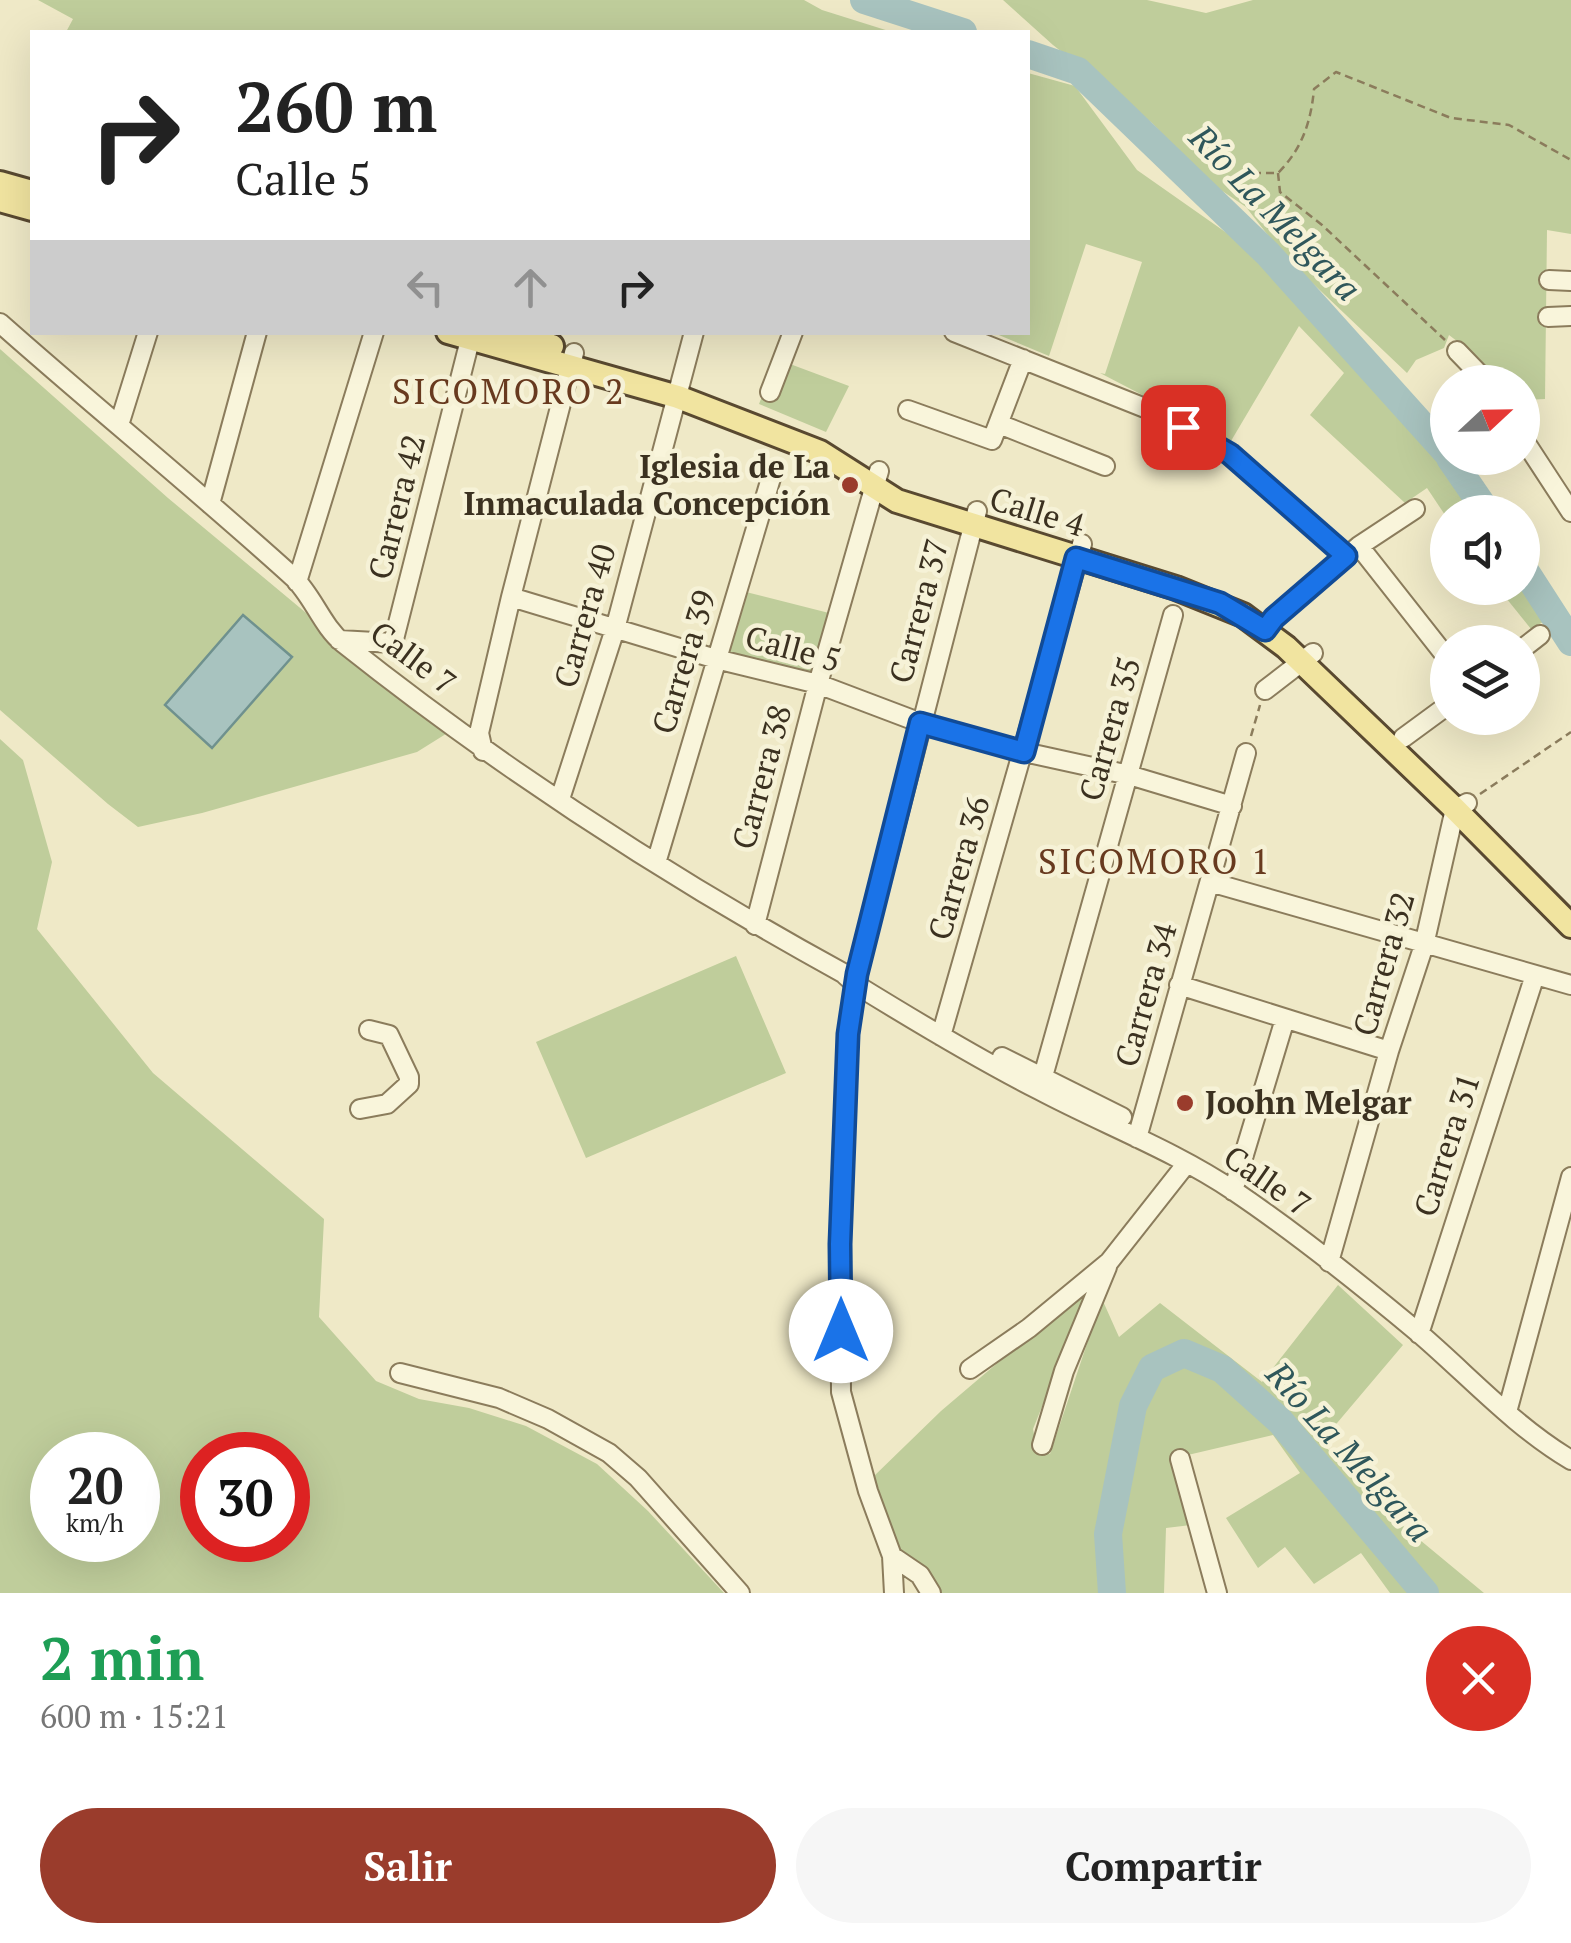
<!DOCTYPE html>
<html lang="es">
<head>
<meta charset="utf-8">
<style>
	body { margin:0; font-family:"PT Serif",serif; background:#f6f6f6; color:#222; height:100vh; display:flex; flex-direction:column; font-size:38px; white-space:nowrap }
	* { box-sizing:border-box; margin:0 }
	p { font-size:32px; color:#767676 }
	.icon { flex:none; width:55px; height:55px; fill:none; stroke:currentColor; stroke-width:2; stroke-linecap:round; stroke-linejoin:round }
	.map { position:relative; height:1593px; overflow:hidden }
	.panel { display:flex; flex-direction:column; background:#fff; flex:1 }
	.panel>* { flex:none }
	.guide { position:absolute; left:30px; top:30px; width:1000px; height:305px; border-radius:0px; box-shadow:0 10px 40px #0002; background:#fff; color:#222; overflow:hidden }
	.needle { width:65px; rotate:68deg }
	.fabs { position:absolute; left:1430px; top:365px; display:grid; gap:20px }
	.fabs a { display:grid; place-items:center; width:110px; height:110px; border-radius:50%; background:#fff; box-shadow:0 10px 40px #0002; font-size:50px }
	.speed { position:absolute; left:30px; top:1432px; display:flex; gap:20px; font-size:50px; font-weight:700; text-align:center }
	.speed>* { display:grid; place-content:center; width:130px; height:130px; border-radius:50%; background:#fff; box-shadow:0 10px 40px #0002; line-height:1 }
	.speed small { font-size:25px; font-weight:400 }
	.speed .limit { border:15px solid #d22; background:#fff; color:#111 }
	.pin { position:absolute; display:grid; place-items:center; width:85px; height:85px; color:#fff; margin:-42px; border-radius:20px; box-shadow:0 5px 15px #0006 }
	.me { position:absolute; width:110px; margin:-55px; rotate:0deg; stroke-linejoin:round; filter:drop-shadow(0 0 8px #0008) }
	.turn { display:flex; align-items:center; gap:35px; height:210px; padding:0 40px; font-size:45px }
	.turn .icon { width:130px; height:130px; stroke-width:2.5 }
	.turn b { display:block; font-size:70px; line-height:85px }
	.lanes { display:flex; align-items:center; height:95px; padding:0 40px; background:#0003; justify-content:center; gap:50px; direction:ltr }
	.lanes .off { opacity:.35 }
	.round { display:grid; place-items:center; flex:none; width:105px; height:105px; border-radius:52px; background:#f6f6f6 }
	.headline { display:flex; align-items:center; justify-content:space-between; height:170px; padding:0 40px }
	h1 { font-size:60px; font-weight:800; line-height:75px; color:#1e9e55 }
	.action { display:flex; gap:20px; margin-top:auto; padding:20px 40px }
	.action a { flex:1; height:115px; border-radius:60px; background:#9a3c2c; color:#fff; font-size:40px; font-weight:800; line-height:115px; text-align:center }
	.action a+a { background:#f6f6f6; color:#222 }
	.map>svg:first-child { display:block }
</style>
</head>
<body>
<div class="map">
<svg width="1571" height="1593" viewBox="0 0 1571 1593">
	<rect width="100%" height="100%" fill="#efe9c7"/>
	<path fill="#bfcd9b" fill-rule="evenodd" d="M 38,0 L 804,0 L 822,10 L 892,32 L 66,32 L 73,19 Z
		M 1003,0 L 1147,0 L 1206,13 L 1253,0 L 1571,0 L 1571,234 L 1547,230 L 1545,399 L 1523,400 L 1522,382 L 1497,382 L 1479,358 L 1449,335 L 1444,348 L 1416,360 L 1407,373 L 1284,256 L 1246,207 L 1206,180 L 1152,123 L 1053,45 Z
		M 1028,73 L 1075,86 L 1137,170 L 1251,250 L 1440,452 L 1480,512 L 1448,512 L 1447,518 L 1427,488 L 1405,503 L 1310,415 L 1344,373 L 1299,326 L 1231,441 L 1100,373 L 1105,374 L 1142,262 L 1086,244 L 1049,356 L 994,333 L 1028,332 Z
		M 0,349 L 168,498 L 449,732 L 417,752 L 202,813 L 138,827 L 108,804 L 0,710 Z
		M 790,364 L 849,386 L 826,432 L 759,404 L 763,394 L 777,398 Z
		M 1523,576 L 1550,618 L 1531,629 L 1498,588 L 1522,588 Z
		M 742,591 L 829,613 L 811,674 L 727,652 Z
		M 0,739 L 23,760 L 52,862 L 37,929 L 153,1073 L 324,1219 L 319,1317 L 376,1381 L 419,1399 L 469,1408 L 526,1426 L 597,1464 L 648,1511 L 724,1593 L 0,1593 ZM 52,1455 L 138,1455 L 138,1540 L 52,1540 ZM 202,1455 L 288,1455 L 288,1540 L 202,1540 Z
		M 736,956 L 786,1073 L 586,1158 L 536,1042 Z
		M 1338,1285 L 1403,1345 L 1321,1442 L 1391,1516 L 1484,1593 L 1390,1593 L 1361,1553 L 1314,1584 L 1285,1547 L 1258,1568 L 1226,1518 L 1300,1473 L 1273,1435 L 1175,1458 L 1191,1525 L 1166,1528 L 1164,1593 L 926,1593 L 895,1550 L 872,1478 L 941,1411 L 1081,1292 L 1087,1295 L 1033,1429 L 1037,1449 L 1050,1454 L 1102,1299 L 1119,1337 L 1160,1303 L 1262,1382 Z"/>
	<path fill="#a8c3bf" stroke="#6f918e" stroke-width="2.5" d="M 243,615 L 292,657 L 212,748 L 165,705 Z"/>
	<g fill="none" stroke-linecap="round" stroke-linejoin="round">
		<path stroke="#a8c3bf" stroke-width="28" d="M 864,0 L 963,32
			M 1028,54 L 1078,71 L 1268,254 L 1448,454
			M 1450,458 L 1487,512
			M 1522,566 L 1571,642
			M 1112,1593 L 1108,1534 L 1133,1406 L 1152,1368 L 1184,1353 L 1222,1369 L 1280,1421 L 1425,1593"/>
		<defs>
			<path id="minor" d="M 1549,280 L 1571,281
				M 1548,317 L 1571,316
				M 0,323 C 97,409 197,490 293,577 C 313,596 322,626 343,643 C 499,767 668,877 843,973 L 855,984 C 915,1021 976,1058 1039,1090 C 1103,1124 1173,1150 1234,1191 C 1298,1234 1360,1284 1420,1334 C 1469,1376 1515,1427 1571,1460
				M 954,332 L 1160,414 L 1230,454 L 1346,556
				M 1457,351 L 1487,382
				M 770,392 L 793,332
				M 908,410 L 992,440 L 1023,359
				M 999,424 L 1105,466
				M 119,425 L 148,332
				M 1522,437 L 1571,512
				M 210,504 L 257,332
				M 1359,546 L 1448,659
				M 297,582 L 374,332
				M 511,597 L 716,659 L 818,684 L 921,723 L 1024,752 L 1129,775 L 1232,806
				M 1265,629 L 1274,618 L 1359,546 L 1415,509
				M 339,640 L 393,643 L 472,332
				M 1522,649 L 1540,635
				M 1265,690 L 1313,653
				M 1403,738 L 1448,705
				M 483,751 L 479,733 L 511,597 L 574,353
				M 560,799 L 615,629 L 694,332
				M 656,863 L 771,478
				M 1210,882 L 1571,985
				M 755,925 L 818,684 L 879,471
				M 1179,985 L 1389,1051
				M 941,1036 L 1082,544
				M 1002,1057 L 1122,1117
				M 1040,1087 L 1173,615
				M 360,1109 L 387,1104 L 409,1084 L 409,1077 L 389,1035 L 369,1030
				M 1137,1138 L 1246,753
				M 1233,1191 L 1285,1019
				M 1329,1262 L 1389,1051 L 1424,945 L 1455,809 L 1467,803
				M 1419,1334 L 1535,975
				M 970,1369 L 1029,1328 L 1109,1262 L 1187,1163
				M 400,1373 L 499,1398 L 548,1419 L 609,1453 L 638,1478 L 740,1593
				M 1507,1412 L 1571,1177
				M 1042,1445 L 1064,1371 L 1107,1267
				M 1180,1459 L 1217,1593
				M 892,1556 L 894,1593
				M 931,1593 L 920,1575 L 892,1556 L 868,1491 L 841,1392 L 840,1244 L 848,1034 L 857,974 L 977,511"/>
			<path id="major" d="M 0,183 L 32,192
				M 0,200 L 32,209
				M 448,332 L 678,397 L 820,452 L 897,501 L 1176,588 L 1243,615 L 1286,647 L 1455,809 L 1571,926
				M 506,332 L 552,346"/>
		</defs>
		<use href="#minor" stroke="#8b7c5c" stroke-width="22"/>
		<use href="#major" stroke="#594930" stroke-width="28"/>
		<path stroke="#8b7c5c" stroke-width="2.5" stroke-dasharray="8 5" stroke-linecap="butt" d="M 1253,173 L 1278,173 C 1302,149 1311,122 1314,89 L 1336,72 L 1451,118 L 1509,125 L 1571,160
			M 1278,173 L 1280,192 L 1322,225 L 1445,340
			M 1251,736 L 1260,705
			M 1480,794 L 1571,732"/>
		<use href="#minor" stroke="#f9f5db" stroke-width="18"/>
		<use href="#major" stroke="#f1e4a0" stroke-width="22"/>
	</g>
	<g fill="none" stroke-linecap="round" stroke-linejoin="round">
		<defs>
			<path id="route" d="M 841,1331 L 840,1244 L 848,1034 L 857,974 L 920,723 L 1024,752 L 1076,558 L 1220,603 L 1265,630 L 1274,618 L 1346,556 L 1230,454 L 1183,427"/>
		</defs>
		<use href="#route" stroke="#114b97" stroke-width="25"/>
		<use href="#route" stroke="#1a73e8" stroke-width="18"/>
	</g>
	<g fill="#9a3c2c" stroke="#f6f2d7" stroke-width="4">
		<circle cx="850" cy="485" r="10"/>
		<circle cx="1185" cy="1103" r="10"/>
	</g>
	<g text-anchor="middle" stroke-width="9" stroke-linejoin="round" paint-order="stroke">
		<g font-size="32" font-weight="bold" fill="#3b3120" stroke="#f6f2d7" text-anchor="end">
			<text x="830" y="478">Iglesia de La<tspan x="830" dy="37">Inmaculada Concepción</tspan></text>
			<text x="1205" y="1114" text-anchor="start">Joohn Melgar</text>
		</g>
		<g font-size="32" fill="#3b3120" stroke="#f6f2d7">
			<text transform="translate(397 507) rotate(-76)" y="11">Carrera 42</text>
			<text transform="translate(1037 512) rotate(17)" y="11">Calle 4</text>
			<text transform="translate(919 611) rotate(-75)" y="11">Carrera 37</text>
			<text transform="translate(585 616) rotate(-74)" y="11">Carrera 40</text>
			<text transform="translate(793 649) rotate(15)" y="11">Calle 5</text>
			<text transform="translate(413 658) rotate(37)" y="11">Calle 7</text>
			<text transform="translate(684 662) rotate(-73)" y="11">Carrera 39</text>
			<text transform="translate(1110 729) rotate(-74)" y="11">Carrera 35</text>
			<text transform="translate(762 777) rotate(-75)" y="11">Carrera 38</text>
			<text transform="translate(959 868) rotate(-74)" y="11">Carrera 36</text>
			<text transform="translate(1384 964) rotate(-74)" y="11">Carrera 32</text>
			<text transform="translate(1146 995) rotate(-74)" y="11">Carrera 34</text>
			<text transform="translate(1447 1145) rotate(-72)" y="11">Carrera 31</text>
			<text transform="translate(1267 1181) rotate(35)" y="11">Calle 7</text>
		</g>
		<g font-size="35" font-style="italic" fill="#2f575b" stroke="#f6f2d7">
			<text transform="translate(1275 213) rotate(46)" y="12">Río La Melgara</text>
			<text transform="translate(1349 1452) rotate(48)" y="12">Río La Melgara</text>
		</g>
		<g font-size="35" letter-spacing="2.5" fill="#683a1f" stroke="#f6f2d7">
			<text x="509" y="404">SICOMORO 2</text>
			<text x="1155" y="874">SICOMORO 1</text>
		</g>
	</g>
</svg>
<div class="fabs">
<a><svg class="needle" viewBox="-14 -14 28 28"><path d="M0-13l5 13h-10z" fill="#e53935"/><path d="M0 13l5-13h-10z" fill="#767676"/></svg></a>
<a><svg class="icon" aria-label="sound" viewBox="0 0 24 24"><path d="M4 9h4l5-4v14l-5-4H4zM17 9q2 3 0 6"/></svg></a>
<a><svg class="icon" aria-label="layers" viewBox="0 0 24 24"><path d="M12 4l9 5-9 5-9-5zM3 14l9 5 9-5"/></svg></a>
</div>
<div class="speed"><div>20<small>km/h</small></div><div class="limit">30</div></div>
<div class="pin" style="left:1183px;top:427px;background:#d93025"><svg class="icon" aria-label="arrive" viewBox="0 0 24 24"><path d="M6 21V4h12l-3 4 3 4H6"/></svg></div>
<svg class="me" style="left:841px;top:1331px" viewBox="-20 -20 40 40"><circle r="19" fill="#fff"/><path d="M0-13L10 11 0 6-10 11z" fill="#1a73e8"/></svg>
<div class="guide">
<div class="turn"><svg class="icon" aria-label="right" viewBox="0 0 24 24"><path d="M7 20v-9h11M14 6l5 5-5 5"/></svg><div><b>260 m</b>Calle 5</div></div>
<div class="lanes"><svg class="icon off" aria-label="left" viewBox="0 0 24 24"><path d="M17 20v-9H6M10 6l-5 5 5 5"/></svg><svg class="icon off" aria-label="ahead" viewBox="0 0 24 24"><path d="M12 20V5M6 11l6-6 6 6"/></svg><svg class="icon" aria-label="right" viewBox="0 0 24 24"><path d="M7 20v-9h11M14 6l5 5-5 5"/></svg></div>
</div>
</div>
<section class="panel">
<div class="headline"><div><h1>2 min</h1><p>600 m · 15:21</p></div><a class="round" style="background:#d93025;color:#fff"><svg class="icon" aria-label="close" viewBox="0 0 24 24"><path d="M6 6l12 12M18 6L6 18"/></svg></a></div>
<div class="action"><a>Salir</a><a>Compartir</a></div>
</section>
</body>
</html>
